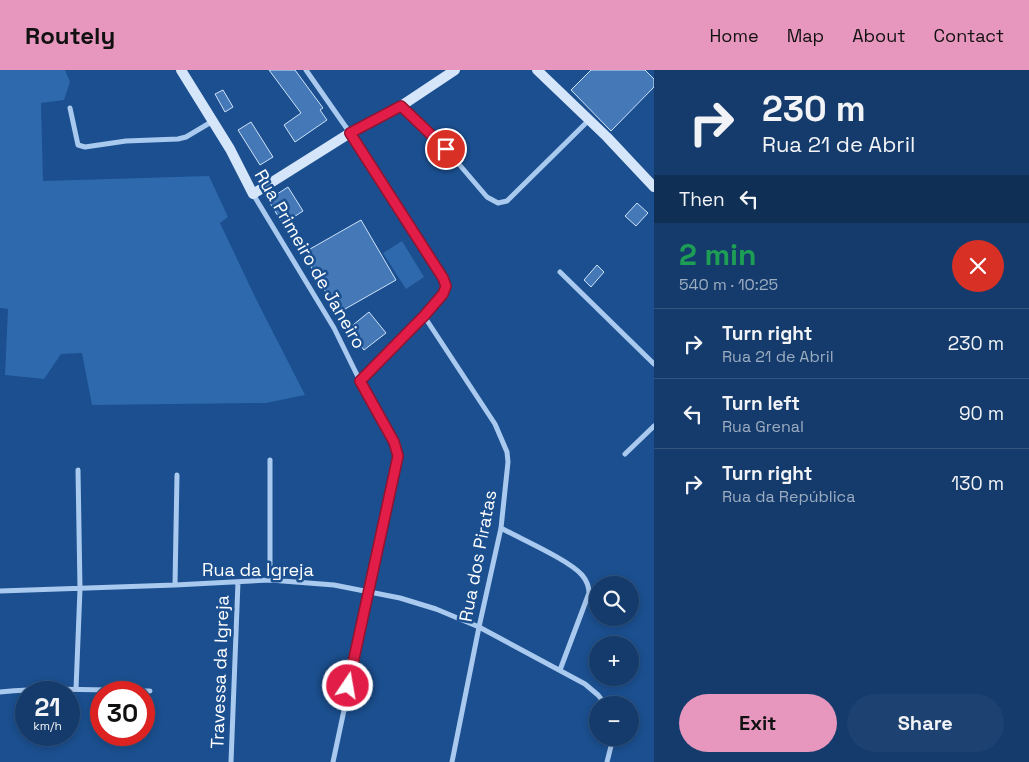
<!DOCTYPE html>
<html lang="en">
<head>
<meta charset="utf-8">
<style>
	body { margin:0; font-family:"Space Grotesk",sans-serif; background:#1d4271; color:#f1f3f6; height:100vh; display:flex; flex-direction:column; font-size:19px; white-space:nowrap }
	* { box-sizing:border-box; margin:0 }
	p { font-size:16px; color:#9dadc1 }
	.icon { flex:none; width:28px; height:28px; fill:none; stroke:currentColor; stroke-width:2; stroke-linecap:round; stroke-linejoin:round }
	.map { position:relative; flex:1; overflow:hidden }
	.details { display:flex; flex-direction:column; background:#143b6b; width:375px }
	.details>* { flex:none }
	.hud { background:#143b6b; color:#f1f3f6; overflow:hidden }
	.controls { position:absolute; left:589px; top:506px; display:grid; gap:10px }
	.controls a { display:grid; place-items:center; width:50px; height:50px; border-radius:50%; background:#143b6b; box-shadow:0 2px 8px #0003,0 0 0 1px #33557e; font-size:25px }
	.speed { position:absolute; left:15px; top:611px; display:flex; gap:10px; font-size:25px; font-weight:700; text-align:center }
	.speed>* { display:grid; place-content:center; width:65px; height:65px; border-radius:50%; background:#143b6b; box-shadow:0 2px 8px #0003,0 0 0 1px #33557e; line-height:1 }
	.speed small { font-size:12px; font-weight:400 }
	.speed .limit { border:8px solid #d22; background:#fff; color:#111 }
	.pin { position:absolute; display:grid; place-items:center; width:42px; height:42px; color:#fff; margin:-21px; border:2px solid #fff; border-radius:50%; box-shadow:0 1px 5px #0007 }
	.me { position:absolute; width:55px; margin:-28px; rotate:12deg; stroke-linejoin:round; filter:drop-shadow(0 0 4px #0008) }
	.turn { display:flex; align-items:center; gap:18px; height:105px; padding:0 25px; font-size:22px }
	.turn .icon { width:65px; height:65px; stroke-width:2.5 }
	.turn b { display:block; font-size:35px; line-height:42px }
	.then { display:flex; align-items:center; height:48px; padding:0 25px; background:#0003; gap:10px; font-size:19px }
	.round { display:grid; place-items:center; flex:none; width:52px; height:52px; border-radius:26px; background:#1d4271 }
	.headline { display:flex; align-items:center; justify-content:space-between; height:85px; padding:0 25px }
	h1 { font-size:30px; font-weight:700; line-height:38px; color:#1e9e55 }
	.primary-button { display:flex; gap:10px; margin-top:auto; padding:10px 25px }
	.primary-button a { flex:1; height:58px; border-radius:30px; background:#e797bd; color:#111; font-size:20px; font-weight:700; line-height:58px; text-align:center }
	.primary-button a+a { background:#1d4271; color:#f1f3f6 }
	ul { padding:0; list-style:none }
	li { display:flex; align-items:center; gap:15px; height:70px; padding:0 25px; border-top:1px solid #33557e }
	li div { flex:1 }
	li b { display:block; font-size:19px }
	li em { font-style:normal }
	header { display:flex; align-items:center; gap:30px; box-sizing:border-box; height:70px; padding:0 25px; background:#e797bd; color:#111 }
	header strong { font-size:24px }
	nav { display:flex; gap:28px; margin-inline-start:auto; font-size:18px }
	main { display:flex; flex:1; min-height:0 }
	.map>svg:first-child { display:block }
</style>
</head>
<body>
<header>
<strong>Routely</strong>
<nav><a>Home</a><a>Map</a><a>About</a><a>Contact</a></nav>
</header>
<main>
<div class="map">
<svg width="654" height="692" viewBox="0 0 654 692">
	<rect width="100%" height="100%" fill="#1b4f8f"/>
	<path fill="#2e69ad" d="M 0,0 L 65,0 L 70,12 L 64,30 L 41,33 L 43,111 L 209,106 L 228,147 L 220,153 L 255,227 L 305,325 L 266,333 L 92,335 L 82,283 L 61,284 L 44,309 L 5,305 L 8,239 L 0,238 Z
		M 402,171 L 424,207 L 406,219 L 383,183 Z"/>
	<path fill="#4478b7" stroke="#cfe3fa" d="M 269,0 L 295,0 L 323,38 L 320,40 L 327,50 L 295,72 L 284,55 L 301,43 Z
		M 591,0 L 645,0 L 654,9 L 654,17 L 611,61 L 571,20 Z
		M 223,20 L 233,37 L 225,42 L 215,24 Z
		M 251,52 L 273,87 L 260,95 L 238,60 Z
		M 288,117 L 303,141 L 283,154 L 268,130 Z
		M 637,133 L 648,143 L 636,156 L 625,146 Z
		M 361,150 L 396,210 L 338,243 L 303,183 Z
		M 597,195 L 604,202 L 591,217 L 584,210 Z
		M 369,242 L 386,263 L 364,280 L 348,259 Z"/>
	<g fill="none" stroke-linecap="round" stroke-linejoin="round">
		<path stroke="#a9c9ee" stroke-width="5" d="M 306,0 L 350,63 L 446,214 L 445,220 L 437,231 L 360,311
			M 402,36 L 446,79 L 487,127 L 498,133 L 507,131 L 589,50
			M 70,38 L 78,75 L 85,77 L 126,71 L 178,69 L 186,67 L 213,51
			M 253,124 L 334,258 L 360,311 L 394,372 L 398,386 L 333,692
			M 560,202 L 654,294
			M 424,246 L 495,354 L 507,382 L 508,392 L 501,458 L 479,557 L 452,692
			M 625,384 L 654,356
			M 501,458 C 521,469 569,490 582,505 C 587,511 589,516 589,523 L 560,600
			M 270,510 L 270,390
			M 175,515 L 177,405
			M 0,521 L 175,515 L 270,510 L 334,515 L 400,528 L 436,539 L 479,557 L 585,614 L 598,625 L 606,635
			M 76,619 L 80,519 L 78,400
			M 0,622 C 50,617 100,620 150,621
			M 231,692 L 238,512
			M 607,692 L 613,668"/>
		<path stroke="#d6e6fa" stroke-width="10" d="M 181,0 L 230,79 L 253,124 L 350,63 L 401,36 L 455,0
			M 537,0 L 607,67 L 654,117"/>
	</g>
	<g fill="none" stroke-linecap="round" stroke-linejoin="round">
		<defs>
			<path id="route" d="M 348,616 L 398,386 L 394,372 L 360,311 L 424,246 L 443,224 L 446,216 L 443,208 L 350,63 L 401,36 L 446,79"/>
		</defs>
		<use href="#route" stroke="#92132f" stroke-width="12"/>
		<use href="#route" stroke="#e11d48" stroke-width="9"/>
	</g>
	<g text-anchor="middle" stroke-width="5" stroke-linejoin="round" paint-order="stroke">
		<g font-size="18" fill="#fff" stroke="#1b4f8f">
			<text transform="translate(310 189) rotate(60)" y="6">Rua Primeiro de Janeiro</text>
			<text transform="translate(478 486) rotate(-79)" y="6">Rua dos Piratas</text>
			<text x="258" y="506">Rua da Igreja</text>
			<text transform="translate(220 602) rotate(-88)" y="6">Travessa da Igreja</text>
		</g>
	</g>
</svg>
<div class="controls">
<a><svg class="icon" aria-label="search" viewBox="0 0 24 24"><circle cx="10" cy="10" r="6"/><path d="M15 15l6 6"/></svg></a>
<a>+</a>
<a>−</a>
</div>
<div class="speed"><div>21<small>km/h</small></div><div class="limit">30</div></div>
<div class="pin" style="left:446px;top:79px;background:#d93025"><svg class="icon" aria-label="arrive" viewBox="0 0 24 24"><path d="M6 21V4h12l-3 4 3 4H6"/></svg></div>
<svg class="me" style="left:348px;top:616px" viewBox="-20 -20 40 40"><circle r="17" fill="#e11d48" stroke="#fff" stroke-width="3"/><path d="M0-11L8 9 0 5-8 9z" fill="#fff"/></svg>
</div>
<section class="details">
<div class="hud">
<div class="turn"><svg class="icon" aria-label="right" viewBox="0 0 24 24"><path d="M7 20v-9h11M14 6l5 5-5 5"/></svg><div><b>230 m</b>Rua 21 de Abril</div></div>
<div class="then">Then<svg class="icon" aria-label="left" viewBox="0 0 24 24"><path d="M17 20v-9H6M10 6l-5 5 5 5"/></svg></div>
</div>
<div class="headline"><div><h1>2 min</h1><p>540 m · 10:25</p></div><a class="round" style="background:#d93025;color:#fff"><svg class="icon" aria-label="close" viewBox="0 0 24 24"><path d="M6 6l12 12M18 6L6 18"/></svg></a></div>
<ul>
<li><svg class="icon" aria-label="right" viewBox="0 0 24 24"><path d="M7 20v-9h11M14 6l5 5-5 5"/></svg><div><b>Turn right</b><p>Rua 21 de Abril</p></div><em>230 m</em></li>
<li><svg class="icon" aria-label="left" viewBox="0 0 24 24"><path d="M17 20v-9H6M10 6l-5 5 5 5"/></svg><div><b>Turn left</b><p>Rua Grenal</p></div><em>90 m</em></li>
<li><svg class="icon" aria-label="right" viewBox="0 0 24 24"><path d="M7 20v-9h11M14 6l5 5-5 5"/></svg><div><b>Turn right</b><p>Rua da República</p></div><em>130 m</em></li>
</ul>
<div class="primary-button"><a>Exit</a><a>Share</a></div>
</section>
</main>
</body>
</html>
